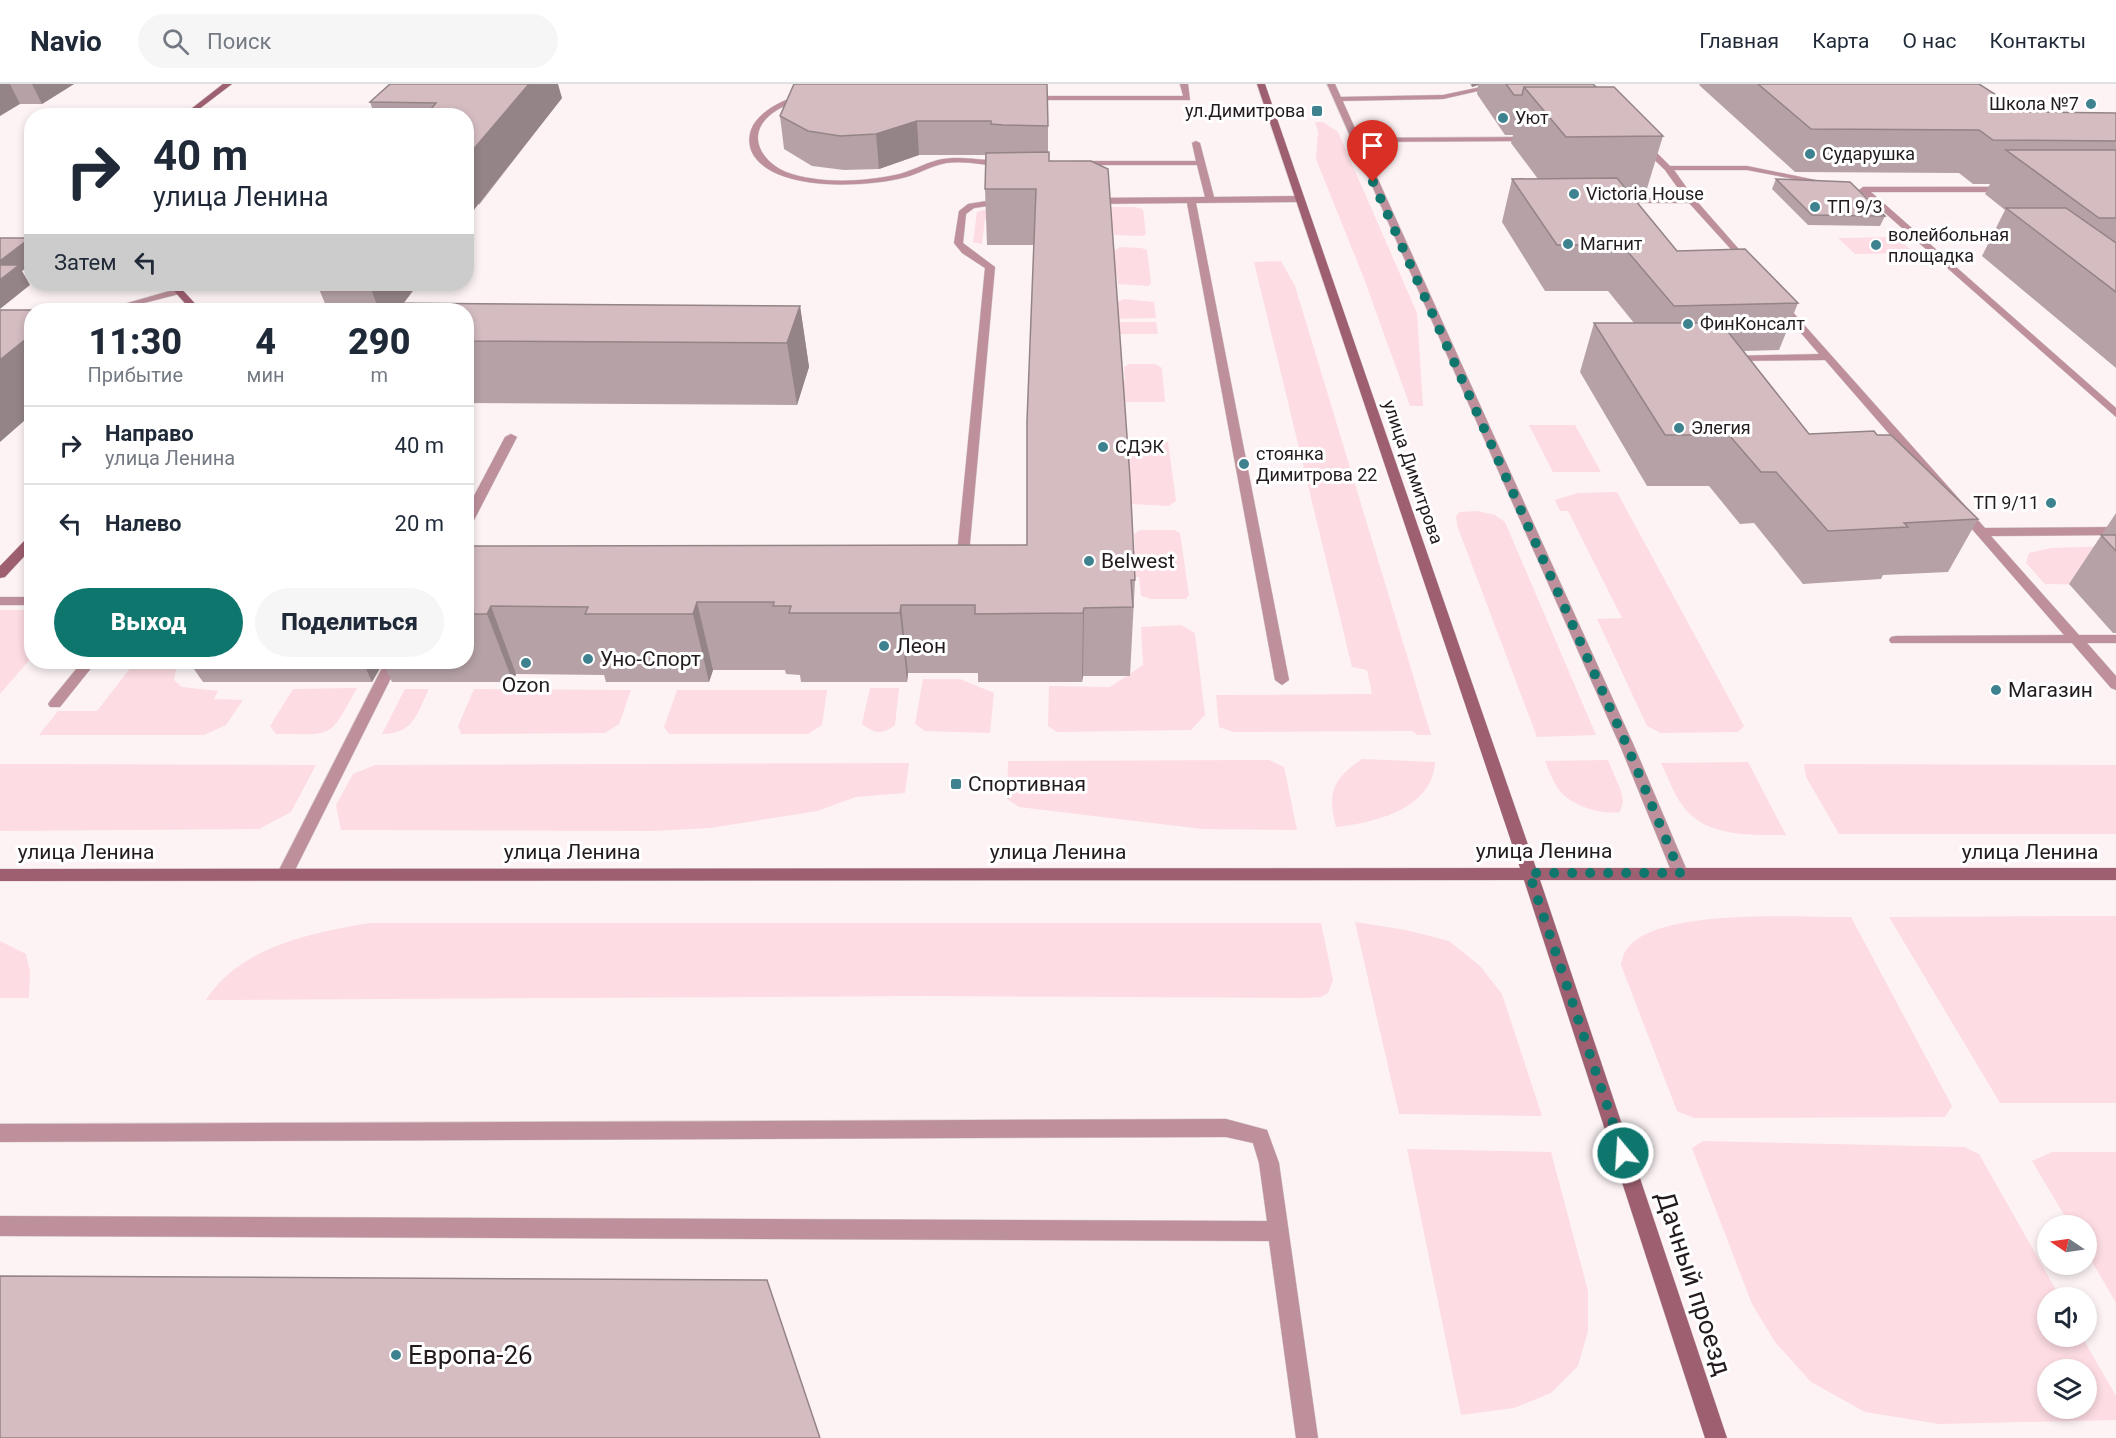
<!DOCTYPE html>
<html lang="ru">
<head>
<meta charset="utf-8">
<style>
	body { margin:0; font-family:Roboto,sans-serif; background:#f6f6f7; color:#1f2937; height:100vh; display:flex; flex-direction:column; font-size:22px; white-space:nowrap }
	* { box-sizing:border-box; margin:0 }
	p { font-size:20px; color:#747a83 }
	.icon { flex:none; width:33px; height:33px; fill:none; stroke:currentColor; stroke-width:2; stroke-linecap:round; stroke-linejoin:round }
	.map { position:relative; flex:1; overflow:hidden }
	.drawer { position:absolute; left:24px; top:219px; width:450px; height:366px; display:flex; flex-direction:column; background:#fff; border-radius:24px; box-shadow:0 3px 9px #0003 }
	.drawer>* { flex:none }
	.banner { position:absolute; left:24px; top:24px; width:450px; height:183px; border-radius:24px; box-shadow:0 3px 9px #0003; background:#fff; color:#1f2937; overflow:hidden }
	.needle { width:39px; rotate:283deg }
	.fabs { position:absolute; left:2037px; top:1131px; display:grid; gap:12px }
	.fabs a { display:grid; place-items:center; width:60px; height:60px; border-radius:50%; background:#fff; box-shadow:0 3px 9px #0003; font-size:30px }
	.pin { position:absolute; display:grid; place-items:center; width:51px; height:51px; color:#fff; margin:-62px -26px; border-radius:50% 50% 50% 0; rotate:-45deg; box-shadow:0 0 6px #0007 }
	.pin .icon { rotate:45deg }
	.me { position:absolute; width:66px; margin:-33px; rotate:342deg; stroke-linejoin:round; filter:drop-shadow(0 0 4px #0008) }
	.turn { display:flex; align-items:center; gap:21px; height:126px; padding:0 30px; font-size:27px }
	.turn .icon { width:78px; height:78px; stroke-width:2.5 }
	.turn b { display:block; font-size:42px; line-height:51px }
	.then { display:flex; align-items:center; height:57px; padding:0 30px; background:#0003; gap:12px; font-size:22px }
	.eta { display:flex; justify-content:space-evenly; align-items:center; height:102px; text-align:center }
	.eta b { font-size:36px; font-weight:800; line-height:42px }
	.cta { display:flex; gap:12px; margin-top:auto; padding:12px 30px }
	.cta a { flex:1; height:69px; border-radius:36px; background:#0f766e; color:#fff; font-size:24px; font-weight:800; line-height:69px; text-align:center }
	.cta a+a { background:#f6f6f7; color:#1f2937 }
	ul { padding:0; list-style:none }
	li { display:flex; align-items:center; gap:18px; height:78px; padding:0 30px; border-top:2px solid #e0e1e3 }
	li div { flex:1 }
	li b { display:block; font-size:22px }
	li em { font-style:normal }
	header { display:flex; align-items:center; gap:36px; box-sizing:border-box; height:84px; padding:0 30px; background:#fff; border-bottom:2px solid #e0e1e3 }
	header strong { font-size:28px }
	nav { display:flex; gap:33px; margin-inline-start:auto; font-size:21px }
	.search { width:420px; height:54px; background:#f6f6f7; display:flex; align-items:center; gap:15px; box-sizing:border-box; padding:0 21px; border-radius:33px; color:#747a83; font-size:22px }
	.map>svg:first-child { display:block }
</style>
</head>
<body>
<header>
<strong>Navio</strong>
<div class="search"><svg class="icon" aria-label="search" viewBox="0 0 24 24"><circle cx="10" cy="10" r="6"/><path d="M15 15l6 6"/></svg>Поиск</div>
<nav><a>Главная</a><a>Карта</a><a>О нас</a><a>Контакты</a></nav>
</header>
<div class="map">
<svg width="2116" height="1354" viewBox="0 0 2116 1354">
	<rect width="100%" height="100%" fill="#fdf3f5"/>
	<path fill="#fddce3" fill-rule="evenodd" d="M 1315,38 L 1323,38 L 1338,48 L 1417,229 L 1423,322 L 1410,322 L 1363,192 L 1316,75 L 1318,48 Z
		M 995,123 L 1135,123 L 1143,125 L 1146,150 L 1142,152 L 1114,151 L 1113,143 L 985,135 L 982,160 L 973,158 L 977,128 Z
		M 1896,153 L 1914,169 L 1855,170 L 1838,154 Z
		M 1120,163 L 1141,164 L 1147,166 L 1151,199 L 1149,202 L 1118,200 L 1117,191 L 1111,191 L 1114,167 Z
		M 1281,177 L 1295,202 L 1431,651 L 1417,651 L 1412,647 L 1233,648 L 1219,643 L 1216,611 L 1372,610 L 1367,586 L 1352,583 L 1254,178 Z
		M 1124,215 L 1154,218 L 1156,234 L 1106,235 L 1117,218 Z
		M 1106,238 L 1156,238 L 1158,250 L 1107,250 Z
		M 1130,280 L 1155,280 L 1162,284 L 1165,318 L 1122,318 L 1108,297 L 1125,296 L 1124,283 Z
		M 1529,341 L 1575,341 L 1601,388 L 1553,388 Z
		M 1134,355 L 1161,355 L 1168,358 L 1176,417 L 1169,422 L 1131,420 L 1114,373 L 1128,373 L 1127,359 Z
		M 1617,408 L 1744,642 L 1738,648 L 1661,649 L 1647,642 L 1597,535 L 1622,534 L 1568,427 L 1560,427 L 1555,416 L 1578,409 Z
		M 1477,427 L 1495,431 L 1505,438 L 1596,651 L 1537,653 L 1458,444 L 1456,432 L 1460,428 Z
		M 1140,446 L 1174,446 L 1180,449 L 1189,511 L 1186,515 L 1151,515 L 1141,512 L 1139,493 L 1128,493 L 1121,467 L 1135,467 L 1134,450 Z
		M 2116,462 L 2116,501 L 2045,500 L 2026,479 L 2029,469 L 2051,464 Z
		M 0,526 L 31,526 L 32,573 L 0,610 Z
		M 1181,541 L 1195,549 L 1205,631 L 1191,646 L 1057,648 L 1048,642 L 1049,602 L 1110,603 L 1143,581 L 1141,543 Z
		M 135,578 L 182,578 L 176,585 L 174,596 L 182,603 L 218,607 L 214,615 L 243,616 L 226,641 L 204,651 L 39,651 L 58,627 L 97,627 Z
		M 923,595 L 960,595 L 994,609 L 990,649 L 925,647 L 915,640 Z
		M 357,604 C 328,656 335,650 276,650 L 270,642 L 293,605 Z
		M 870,604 L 899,604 L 895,641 C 882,651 875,650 862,640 Z
		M 405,605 L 429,605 C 417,629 414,650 382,650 Z
		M 474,605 L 631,606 L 619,640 L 605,649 L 461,650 L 458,642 Z
		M 677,606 L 827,606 L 822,641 L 808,650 L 669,650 L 664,643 Z
		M 1362,675 L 1435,678 C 1433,725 1374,739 1336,743 C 1327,708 1333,695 1362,675 Z
		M 1269,676 L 1284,683 L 1297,746 L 1202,745 L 1019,723 L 1007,715 L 1008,677 Z
		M 1608,676 L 1621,707 L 1623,718 L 1620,728 C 1602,731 1572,722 1560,707 C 1553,698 1549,687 1545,677 Z
		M 1748,678 L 1786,751 C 1754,751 1711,753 1688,728 C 1675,715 1669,695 1661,679 Z
		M 909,679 L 905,709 L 856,713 L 817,727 L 710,744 L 653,747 L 341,746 L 336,721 L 353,690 L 375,681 Z
		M 0,680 L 316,681 L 291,728 L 259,745 L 0,747 Z
		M 1804,680 L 2116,681 L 2116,750 L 1839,750 L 1806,693 Z
		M 2116,832 L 2116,1019 L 2000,1019 L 1889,833 Z
		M 1851,833 L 1952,1022 L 1945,1033 L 1694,1034 L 1677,1027 L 1621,881 C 1622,877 1623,871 1625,868 C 1651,822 1802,834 1851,833 Z
		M 1355,838 L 1406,846 L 1449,857 L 1480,882 L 1502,910 L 1542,1032 L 1399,1030 Z
		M 371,839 L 1321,839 L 1333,896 L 1328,909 L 1321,913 L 1305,914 L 921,912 L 206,916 C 239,863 313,848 371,839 Z
		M 0,857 L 26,870 L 30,887 L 29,914 L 0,914 Z
		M 1703,1057 L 1964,1063 L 1979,1070 L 2060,1213 L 2048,1214 L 2048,1252 L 2082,1253 L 2116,1312 L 2116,1336 L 1939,1340 L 1865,1328 L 1811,1298 L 1775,1258 L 1752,1220 L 1692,1064 ZM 2048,1286 L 2086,1286 L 2086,1324 L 2048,1324 Z
		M 1407,1065 L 1551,1068 L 1588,1207 L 1588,1247 L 1578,1282 L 1551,1309 L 1514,1324 L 1461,1331 Z
		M 2052,1068 L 2116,1068 L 2116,1219 L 2087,1169 L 2086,1142 L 2070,1141 L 2032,1077 Z"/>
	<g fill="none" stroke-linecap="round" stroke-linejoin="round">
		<defs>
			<path id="lane" d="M 1180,0 L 1188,0 L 1190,16 L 1029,16 L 1025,14 L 1029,12 L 1183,12 Z
				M 1495,0 L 1509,0 L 1443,15 L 1338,17 L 1334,15 L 1338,13 L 1443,11 Z
				M 803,10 L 806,14 C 793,18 779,23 769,32 C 746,52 762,78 786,88 C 818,100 862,98 895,91 C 910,88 923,80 938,76 C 955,72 971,75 988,76 C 996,77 1004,76 1010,80 L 1006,82 C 986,82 966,76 946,79 C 930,82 915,92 898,95 C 862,103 778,107 754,72 C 747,61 748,47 756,37 C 767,23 786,15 803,10 Z
				M 1534,53 L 1531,57 L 1354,58 L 1350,56 L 1354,54 Z
				M 1196,57 L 1200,59 L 1214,113 L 1300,112 L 1304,115 L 1300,118 L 1196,119 L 1289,596 L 1282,601 L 1275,596 L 1187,119 L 1090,120 L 1086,117 L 1090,114 L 1205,113 L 1197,81 L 1075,81 L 1071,79 L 1075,77 L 1196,77 L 1192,59 Z
				M 1639,57 L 1645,57 L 1670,82 L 1747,82 L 1835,100 L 1831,102 L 1747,86 L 1674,86 L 1694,114 L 1751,179 L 1751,183 L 1748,184 L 1689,119 L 1613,119 L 1612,117 L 1616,114 L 1685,114 L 1665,86 L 1639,61 Z
				M 2011,103 L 2011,107 L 2008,108 L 1871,108 L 2116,324 L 2116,333 L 1859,106 L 1863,103 Z
				M 1006,114 L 1010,117 L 1009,119 L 974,124 L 966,130 L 963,159 L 995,183 L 968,481 L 962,485 L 956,481 L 985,184 L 962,169 L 954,159 L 959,127 L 968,120 Z
				M 180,204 L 183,205 L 183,209 L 117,226 L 103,226 Z
				M 1779,215 L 1782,216 L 1985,444 L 2116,443 L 2116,451 L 1991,452 L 2079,551 L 2116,551 L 2116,559 L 2087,559 L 2116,592 L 2116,606 L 2111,604 L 2072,559 L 1891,559 L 1889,556 L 1891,553 L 1896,552 L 2064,551 L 1825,276 L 1725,277 L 1724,275 L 1729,272 L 1819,270 L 1776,220 L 1774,218 Z
				M 511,350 L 517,353 L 472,440 L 466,444 L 466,427 L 505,353 Z
				M 0,513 L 32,513 L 32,521 L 0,521 Z
				M 82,578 L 96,578 L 60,623 L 50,623 L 48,620 L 50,617 Z
				M 385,578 L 399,578 L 291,794 L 279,794 L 277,790 Z
				M 1226,1035 L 1267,1046 L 1279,1079 L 1318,1354 L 1296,1354 L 1269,1157 L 0,1152 L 0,1132 L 1267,1137 L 1259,1079 L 1253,1059 L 1226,1053 L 0,1058 L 0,1040 Z"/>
			<path id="street" d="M 1327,0 L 1335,0 L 1635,664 L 1688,789 L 1686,793 L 1674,793 L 1672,789 L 1621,664 Z"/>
			<path id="secondary" d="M 223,0 L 232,0 L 190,32 L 182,32 Z
				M 1257,0 L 1265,0 L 1536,784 L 2116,784 L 2116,796 L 1540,796 L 1727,1354 L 1705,1354 L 1524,796 L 0,797 L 0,785 L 1520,784 Z
				M 168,200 L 177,200 L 201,226 L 191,226 Z
				M 32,452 L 32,464 L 5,493 L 0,494 L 0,482 L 28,453 Z"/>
		</defs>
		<use href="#lane" stroke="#dad0d2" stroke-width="1"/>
		<use href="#street" stroke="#dad0d2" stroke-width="1"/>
		<use href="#secondary" stroke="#dad0d2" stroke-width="1"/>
		<use href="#lane" fill="#bd909b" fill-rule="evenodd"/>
		<use href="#street" fill="#bd909b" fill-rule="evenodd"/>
		<use href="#secondary" fill="#9e5f70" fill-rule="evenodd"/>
	</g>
	<path fill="#b6a2a6" d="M 0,0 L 74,0 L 42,20 L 20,20 Z
		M 794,0 L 1048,42 L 1048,68 L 1049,77 L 1135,496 L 1130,592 L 1083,592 L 1082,598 L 978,598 L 978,589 L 908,589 L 907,598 L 801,598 L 800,591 L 786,590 L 785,586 L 713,586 L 709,598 L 606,598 L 604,591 L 516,590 L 513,598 L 392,598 L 383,579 L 372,598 L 203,598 L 189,578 L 466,578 L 466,462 L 1027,461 L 1034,161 L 987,161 L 985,105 L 986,71 L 919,71 L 879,85 L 844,86 L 812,82 L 784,65 L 780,32 Z
		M 1470,0 L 1593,0 L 1663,52 L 1645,111 L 1631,111 L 1677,167 L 1798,219 L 1779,266 L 1744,267 L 1809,350 L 1877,351 L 1978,435 L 1948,488 L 1883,491 L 1881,495 L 1803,500 L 1754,439 L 1740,440 L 1709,402 L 1647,402 L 1580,288 L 1594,239 L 1634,239 L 1608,207 L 1545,207 L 1502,138 L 1512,95 L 1538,95 L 1511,59 L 1513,51 L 1505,51 L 1477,10 L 1478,1 L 1472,3 Z
		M 1700,0 L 1979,0 L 2023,28 L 2116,29 L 2116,284 L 1982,172 L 2005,126 L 1985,110 L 1990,100 L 1973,100 L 1959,89 L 1795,88 L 1699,1 Z
		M 562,14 L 479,121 L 466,32 L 375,32 L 370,18 Z
		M 1776,95 L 1885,132 L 1880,142 L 1808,141 L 1772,105 Z
		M 317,200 L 418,200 L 404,219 L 800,222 L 809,283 L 797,321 L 466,319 L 466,226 L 331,226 L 326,222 Z
		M 2116,429 L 2116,549 L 2113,549 L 2069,500 Z"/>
	<path fill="#948487" d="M 0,0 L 10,0 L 20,20 L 0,32 Z
		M 32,0 L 74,0 L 42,20 Z
		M 529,0 L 558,0 L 562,14 L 466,136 L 466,74 Z
		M 1472,0 L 1479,0 L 1478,1 L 1472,3 Z
		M 917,37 L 919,71 L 879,85 L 876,50 Z
		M 30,154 L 32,156 L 32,180 L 22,187 L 30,201 L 0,225 L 0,177 Z
		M 369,200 L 418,200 L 398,226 L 379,226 Z
		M 800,222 L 809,283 L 797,321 L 787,259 Z
		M 32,250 L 32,330 L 0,358 L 0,276 Z
		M 697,518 L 713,586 L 709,598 L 693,530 Z
		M 901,521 L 908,589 L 907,598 L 900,529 Z
		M 491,522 L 516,590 L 513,598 L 487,530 Z
		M 1084,524 L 1083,592 L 1082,598 L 1083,529 Z
		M 363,578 L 382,578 L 383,579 L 372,598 Z"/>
	<path fill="#d4bcc1" stroke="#948487" stroke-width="1.5" d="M 390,0 L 529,0 L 466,74 L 466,32 L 425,32 L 436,19 L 370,18 Z
		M 794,0 L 1047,0 L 1048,42 L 1003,41 L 991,40 L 991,37 L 917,37 L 876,50 L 840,52 L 808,47 L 780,32 Z
		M 1506,0 L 1593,0 L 1596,3 L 1524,3 L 1522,11 L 1514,11 Z
		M 1758,0 L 1979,0 L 2023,28 L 2116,29 L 2116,57 L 1993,56 L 1979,46 L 1811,45 Z
		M 1524,3 L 1614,3 L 1663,52 L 1566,53 Z
		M 2006,66 L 2116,66 L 2116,134 L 2099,134 Z
		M 1049,68 L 1049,77 L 1091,77 L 1108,85 L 1130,394 L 1135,496 L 1131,496 L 1133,523 L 1084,524 L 1083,529 L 975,530 L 975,521 L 901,521 L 900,529 L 789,529 L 791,522 L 773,522 L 774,518 L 697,518 L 693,530 L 585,530 L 588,523 L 491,522 L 487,530 L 466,530 L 466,462 L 1027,461 L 1027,337 L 1036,105 L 985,105 L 986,69 Z
		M 1617,94 L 1677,167 L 1745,165 L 1798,219 L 1674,222 L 1622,161 L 1557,161 L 1512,95 Z
		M 1776,95 L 1850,98 L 1885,132 L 1812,131 Z
		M 2006,124 L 2066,124 L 2116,159 L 2116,208 Z
		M 0,154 L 30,154 L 0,177 Z
		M 0,181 L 19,181 L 0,196 Z
		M 386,219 L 800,222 L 787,259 L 466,257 L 466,226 L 380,226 Z
		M 0,226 L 61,226 L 32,226 L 32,250 L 0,276 Z
		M 1594,239 L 1721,239 L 1809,350 L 1874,347 L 1877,351 L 1891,351 L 1978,435 L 1904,439 L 1908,443 L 1828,447 L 1776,388 L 1761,388 L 1729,351 L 1665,351 Z
		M 2101,451 L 2116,451 L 2116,467 Z
		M 0,1192 L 767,1196 L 820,1354 L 0,1354 Z"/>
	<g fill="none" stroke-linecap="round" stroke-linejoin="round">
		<path stroke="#0f766e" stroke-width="10" stroke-dasharray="0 18" d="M 1373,98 L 1628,664 L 1680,789 L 1529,789 L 1623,1069"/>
	</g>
	<g fill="#3e8290" stroke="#fff" stroke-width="2">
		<circle cx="2091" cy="20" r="6"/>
		<rect x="1311" y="21" width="12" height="12" rx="3"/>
		<circle cx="1503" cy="34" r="6"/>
		<circle cx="1810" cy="70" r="6"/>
		<circle cx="1574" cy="110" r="6"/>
		<circle cx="1815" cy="123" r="6"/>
		<circle cx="1568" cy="160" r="6"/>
		<circle cx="1876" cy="161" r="6"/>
		<circle cx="1688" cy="240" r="6"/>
		<circle cx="1679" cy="344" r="6"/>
		<circle cx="1103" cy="363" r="6"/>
		<circle cx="1244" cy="380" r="6"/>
		<circle cx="2051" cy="419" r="6"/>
		<circle cx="1089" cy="477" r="6"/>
		<circle cx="884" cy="562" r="6"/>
		<circle cx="588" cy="575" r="6"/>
		<circle cx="526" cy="579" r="6"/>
		<circle cx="1996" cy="606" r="6"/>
		<rect x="950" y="694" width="12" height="12" rx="3"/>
		<circle cx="396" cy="1271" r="6"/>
	</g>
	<g text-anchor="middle" stroke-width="6" stroke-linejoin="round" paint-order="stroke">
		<g font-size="18" fill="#231b1d" stroke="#fff" text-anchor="start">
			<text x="2079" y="26" text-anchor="end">Школа №7</text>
			<text x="1305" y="33" text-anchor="end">ул.Димитрова</text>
			<text x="1515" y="40">Уют</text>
			<text x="1822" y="76">Сударушка</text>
			<text x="1586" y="116">Victoria House</text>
			<text x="1827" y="129">ТП 9/3</text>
			<text x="1888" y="157">волейбольная<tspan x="1888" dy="21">площадка</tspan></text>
			<text x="1580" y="166">Магнит</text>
			<text x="1700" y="246">ФинКонсалт</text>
			<text x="1691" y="350">Элегия</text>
			<text x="1115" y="369">СДЭК</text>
			<text x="1256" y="376">стоянка<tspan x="1256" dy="21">Димитрова 22</tspan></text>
			<text x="2039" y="425" text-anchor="end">ТП 9/11</text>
		</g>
		<g font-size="18" fill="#231b1d" stroke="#fff">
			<text transform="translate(1413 388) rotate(71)" y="6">улица Димитрова</text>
		</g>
		<g font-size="21" fill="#231b1d" stroke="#fff" text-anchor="start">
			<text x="1101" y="484">Belwest</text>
			<text x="896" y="569">Леон</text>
			<text x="600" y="582">Уно-Спорт</text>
			<text x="526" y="608" text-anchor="middle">Ozon</text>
			<text x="2008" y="613">Магазин</text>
			<text x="968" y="707">Спортивная</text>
		</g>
		<g font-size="21" fill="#231b1d" stroke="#fff">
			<text x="1544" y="774">улица Ленина</text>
			<text x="86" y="775">улица Ленина</text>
			<text x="572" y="775">улица Ленина</text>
			<text x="1058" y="775">улица Ленина</text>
			<text x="2030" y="775">улица Ленина</text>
		</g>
		<g font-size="26" fill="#231b1d" stroke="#fff">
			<text transform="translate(1694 1199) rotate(72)" y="9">Дачный проезд</text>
		</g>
		<g font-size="26" fill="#231b1d" stroke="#fff" text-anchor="start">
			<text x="408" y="1280">Европа-26</text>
		</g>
	</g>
</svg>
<div class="fabs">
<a><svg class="needle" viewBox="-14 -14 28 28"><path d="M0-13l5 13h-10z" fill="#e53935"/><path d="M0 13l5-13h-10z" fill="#747a83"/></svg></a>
<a><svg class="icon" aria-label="sound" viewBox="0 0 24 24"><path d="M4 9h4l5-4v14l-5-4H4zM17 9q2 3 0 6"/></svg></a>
<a><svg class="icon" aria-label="layers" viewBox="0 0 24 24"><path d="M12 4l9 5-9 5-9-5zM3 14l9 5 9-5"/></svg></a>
</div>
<div class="pin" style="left:1373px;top:98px;background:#d93025"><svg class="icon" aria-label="arrive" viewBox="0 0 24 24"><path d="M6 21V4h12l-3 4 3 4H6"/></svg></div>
<svg class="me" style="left:1623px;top:1069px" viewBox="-20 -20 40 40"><circle r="17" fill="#0f766e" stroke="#fff" stroke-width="3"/><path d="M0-11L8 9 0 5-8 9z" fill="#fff"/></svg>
<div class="banner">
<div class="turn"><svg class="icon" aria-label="right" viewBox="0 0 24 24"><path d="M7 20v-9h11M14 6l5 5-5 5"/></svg><div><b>40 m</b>улица Ленина</div></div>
<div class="then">Затем<svg class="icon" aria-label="left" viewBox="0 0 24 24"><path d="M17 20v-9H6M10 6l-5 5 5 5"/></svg></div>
</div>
<section class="drawer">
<div class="eta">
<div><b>11:30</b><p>Прибытие</p></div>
<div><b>4</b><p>мин</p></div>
<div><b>290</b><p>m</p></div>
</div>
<ul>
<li><svg class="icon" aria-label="right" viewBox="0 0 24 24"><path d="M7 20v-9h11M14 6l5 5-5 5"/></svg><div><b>Направо</b><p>улица Ленина</p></div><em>40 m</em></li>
<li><svg class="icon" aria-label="left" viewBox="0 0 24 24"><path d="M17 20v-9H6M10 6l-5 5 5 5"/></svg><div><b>Налево</b></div><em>20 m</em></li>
</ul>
<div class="cta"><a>Выход</a><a>Поделиться</a></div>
</section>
</div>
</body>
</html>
